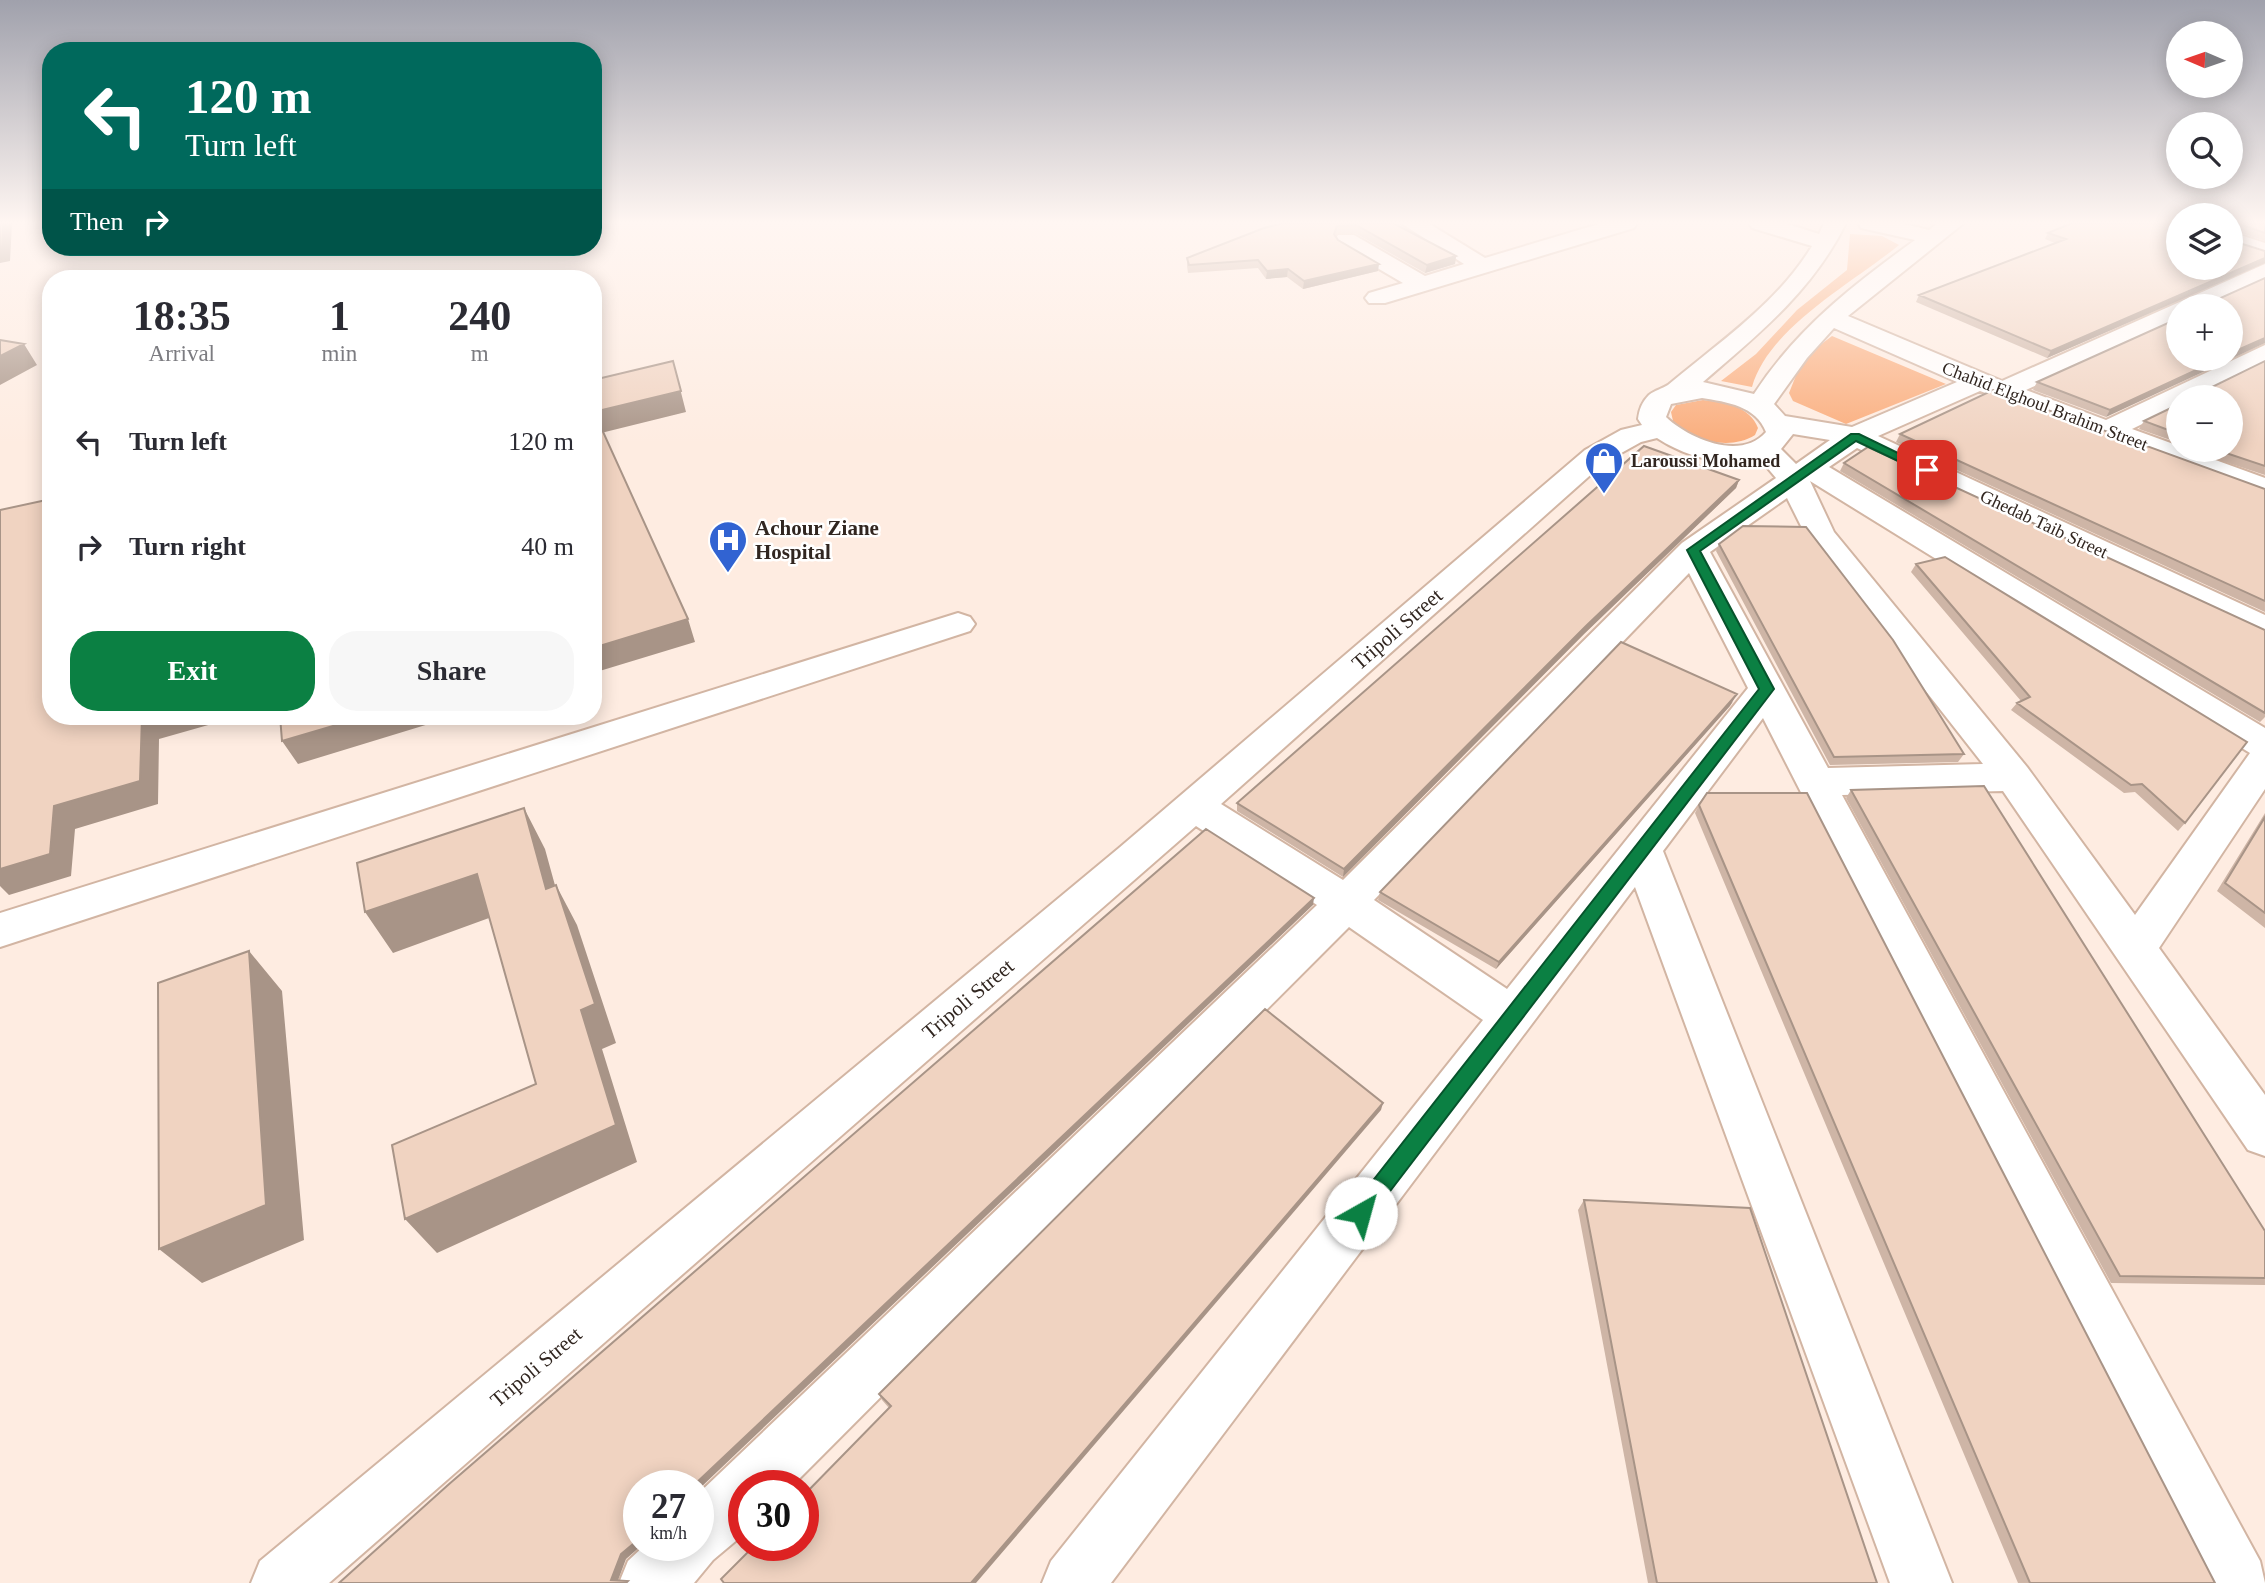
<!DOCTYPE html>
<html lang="en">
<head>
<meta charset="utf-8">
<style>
	body { margin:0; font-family:"Times New Roman",serif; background:#f7f7f7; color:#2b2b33; height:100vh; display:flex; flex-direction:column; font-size:26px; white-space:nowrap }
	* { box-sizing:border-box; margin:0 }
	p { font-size:23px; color:#7c7c81 }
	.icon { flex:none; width:38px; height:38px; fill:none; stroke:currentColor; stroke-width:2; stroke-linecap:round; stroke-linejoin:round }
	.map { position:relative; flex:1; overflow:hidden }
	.details { position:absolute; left:42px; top:270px; width:560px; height:455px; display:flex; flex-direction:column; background:#fff; border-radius:28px; box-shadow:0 4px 18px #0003 }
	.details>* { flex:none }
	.banner { position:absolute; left:42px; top:42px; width:560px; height:214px; border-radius:28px; box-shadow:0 4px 18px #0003; background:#00695c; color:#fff; overflow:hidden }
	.needle { width:46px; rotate:272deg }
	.tools { position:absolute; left:2166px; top:21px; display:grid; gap:14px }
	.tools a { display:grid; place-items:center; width:77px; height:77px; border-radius:50%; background:#fff; box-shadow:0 4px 18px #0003; font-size:35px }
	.speed { position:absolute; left:623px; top:1470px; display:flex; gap:14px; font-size:35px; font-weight:700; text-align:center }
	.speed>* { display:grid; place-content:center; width:91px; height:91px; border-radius:50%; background:#fff; box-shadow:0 4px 18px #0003; line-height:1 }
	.speed small { font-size:18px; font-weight:400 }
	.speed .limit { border:10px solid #d22; background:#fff; color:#111 }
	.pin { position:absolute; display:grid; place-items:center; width:60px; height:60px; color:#fff; margin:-30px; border-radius:14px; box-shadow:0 4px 10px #0006 }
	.me { position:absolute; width:77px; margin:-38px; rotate:38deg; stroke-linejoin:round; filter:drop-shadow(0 0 5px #0008) }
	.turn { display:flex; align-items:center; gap:24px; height:147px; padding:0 28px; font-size:32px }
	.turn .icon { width:91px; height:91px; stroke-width:2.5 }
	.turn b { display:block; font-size:49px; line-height:60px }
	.then { display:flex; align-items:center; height:66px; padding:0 28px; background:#0003; gap:14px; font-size:26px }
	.eta { display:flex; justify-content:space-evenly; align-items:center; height:119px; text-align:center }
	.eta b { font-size:42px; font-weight:600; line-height:49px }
	.primary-button { display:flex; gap:14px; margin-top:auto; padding:14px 28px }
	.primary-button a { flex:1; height:80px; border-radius:28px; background:#0b8043; color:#fff; font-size:28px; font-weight:600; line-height:80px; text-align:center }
	.primary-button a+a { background:#f7f7f7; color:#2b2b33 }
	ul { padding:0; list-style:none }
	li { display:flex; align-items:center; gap:21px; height:105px; padding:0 28px }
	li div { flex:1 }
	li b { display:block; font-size:26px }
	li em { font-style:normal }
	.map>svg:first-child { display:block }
</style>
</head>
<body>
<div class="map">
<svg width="2265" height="1583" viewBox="0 0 2265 1583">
	<rect width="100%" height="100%" fill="#feece1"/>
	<path fill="#faad7c" d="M 1850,234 L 1882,236 L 1899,245 C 1853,283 1769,327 1752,387 L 1721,381 L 1756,354 L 1797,310 L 1847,270 Z
		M 1832,336 L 1946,384 L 1846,424 L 1793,401 L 1789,393 L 1803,358 Z
		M 1703,400 C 1724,402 1750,406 1758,428 L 1755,435 C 1730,451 1692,441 1673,421 L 1671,412 L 1676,405 Z"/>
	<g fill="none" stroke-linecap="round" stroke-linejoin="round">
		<defs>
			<path id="minor" d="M 1401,223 L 1428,223 L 1485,258 L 1602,223 L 1637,223 L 1634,228 L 1385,303 L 1369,303 L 1365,298 L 1369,293 L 1403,283 L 1338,245 L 1335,240 L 1338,235 L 1354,235 L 1425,276 L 1464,264 Z
				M 1749,223 L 1784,223 L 1819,234 L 1824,223 L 1846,223 C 1813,290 1759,334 1703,382 L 1754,394 C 1796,329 1853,285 1915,240 L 1861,228 L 1858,223 L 1900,223 L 1929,230 L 1938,223 L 1964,223 L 1848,316 L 2002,381 L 2265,264 L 2265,280 L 2208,306 L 2179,306 L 2179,320 L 2026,390 L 2106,420 L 2265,345 L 2265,363 L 2196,397 L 2179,397 L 2179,406 L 2132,429 L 2179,446 L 2179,450 L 2188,450 L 2265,478 L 2265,497 L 1980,391 L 1878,436 L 2265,615 L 2265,639 L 1857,448 L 1829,467 L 2265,728 L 2265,789 L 2159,948 L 2265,1095 L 2265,1156 L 2248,1150 L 2003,791 L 1842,795 L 2260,1561 L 2265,1583 L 2205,1583 L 1763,718 L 1663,851 L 1952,1583 L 1890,1583 L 1635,887 L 1111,1583 L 1042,1583 L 1051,1561 L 1483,1020 L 1349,927 L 792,1486 L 744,1486 L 744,1534 L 713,1560 L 694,1583 L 619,1583 L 628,1561 L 645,1545 L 698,1545 L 698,1494 L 1317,905 L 1196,826 L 329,1583 L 251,1583 L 260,1561 L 1119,848 L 1585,450 L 1621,430 L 1642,425 L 1638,419 C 1639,410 1642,402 1649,395 C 1655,390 1662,389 1668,385 C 1718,343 1778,303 1812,246 L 1752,228 ZM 1834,328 L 1957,382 L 1852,427 L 1785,416 L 1774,404 L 1807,358 ZM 1702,398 C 1727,402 1756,406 1766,432 C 1741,461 1689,439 1666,417 L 1671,404 ZM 1793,434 L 1830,440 L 1796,464 L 1781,449 ZM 1657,438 C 1686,457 1725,468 1760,459 L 1776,478 L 1682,543 L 1343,880 L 1221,804 L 1605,462 L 1641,442 ZM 1810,481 L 2250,753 L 2135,915 L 2027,767 L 1834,532 ZM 1787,498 L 1809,542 L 1983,764 L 1828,768 L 1710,552 ZM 1689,573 L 1748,688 L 1507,989 L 1374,900 Z
				M 958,613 L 970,617 L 975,624 L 970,631 L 0,947 L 0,913 Z"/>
			<path id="secondary" d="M 2231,232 L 2265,243 L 2265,257 L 2231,246 Z"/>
		</defs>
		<use href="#minor" stroke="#d2b5a3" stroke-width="4"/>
		<use href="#secondary" stroke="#d2b5a3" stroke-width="4"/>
		<use href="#minor" fill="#fff" fill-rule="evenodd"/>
		<use href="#secondary" fill="#fff" fill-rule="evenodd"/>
	</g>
	<path fill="#ceb5a6" d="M 1283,223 L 1393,223 L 1456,256 L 1455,264 L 1425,273 L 1355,233 L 1336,234 L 1335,236 L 1338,240 L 1378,271 L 1303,289 L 1287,277 L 1266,279 L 1258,268 L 1188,273 L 1187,266 L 1187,258 Z
		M 2231,223 L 2265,223 L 2265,241 L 2233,230 L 2233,241 L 2265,251 L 2265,263 L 2047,358 L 1916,302 L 1919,295 L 2055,243 L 2045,239 L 2048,233 Z
		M 2179,318 L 2106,417 L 2033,390 L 2037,382 Z
		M 2265,361 L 2265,475 L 2189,450 L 2231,450 L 2231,397 L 2183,397 L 2186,392 L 2202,392 Z
		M 2179,404 L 2179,443 L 2139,429 L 2144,421 Z
		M 1900,434 L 2265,489 L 2265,612 L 1896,442 Z
		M 1844,463 L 2265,630 L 2265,717 L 2260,722 L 1840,471 Z
		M 1739,480 L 1736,488 L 1584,634 L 1343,877 L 1237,811 L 1237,803 Z
		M 1719,544 L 1964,754 L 1958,762 L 1830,765 L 1716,551 Z
		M 1916,564 L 2185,823 L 2178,831 L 2135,792 L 2124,793 L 2011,710 L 2017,703 L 2021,701 L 1911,572 Z
		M 1733,702 L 1496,969 L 1378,900 L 1380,892 Z
		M 1851,790 L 2265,1231 L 2265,1285 L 2111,1283 L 1846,798 Z
		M 1699,805 L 2215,1583 L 2018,1583 L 1695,813 Z
		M 2265,813 L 2265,928 L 2217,891 Z
		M 1381,1110 L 889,1408 L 882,1400 L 879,1394 Z
		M 1584,1200 L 1877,1583 L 1648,1583 L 1578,1210 Z"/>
	<path fill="#a89487" d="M 3,223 L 12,223 L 10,261 L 0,263 L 0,249 Z
		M 1456,256 L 1455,264 L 1425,273 L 1427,265 Z
		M 2265,258 L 2265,263 L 2047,358 L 2051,351 Z
		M 1379,264 L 1378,271 L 1303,289 L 1304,281 Z
		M 1288,269 L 1287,277 L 1266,279 L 1267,271 Z
		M 2265,338 L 2265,343 L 2231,359 L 2231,353 Z
		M 24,344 L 37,365 L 0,385 L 0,356 Z
		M 2220,359 L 2231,359 L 2106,417 L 2110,410 Z
		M 673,361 L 686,412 L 601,433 L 594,412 Z
		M 1739,480 L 1736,488 L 1584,634 L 1343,877 L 1344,869 L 1586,626 Z
		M 688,619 L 695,642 L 593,673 L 593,648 Z
		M 1737,694 L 1730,706 L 1496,969 L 1499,962 Z
		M 142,716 L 240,716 L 159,739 L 158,804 L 75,829 L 71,876 L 9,895 L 0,886 L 0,869 L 54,806 Z
		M 367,716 L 455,716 L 298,764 L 282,741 Z
		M 524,808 L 545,849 L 567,929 L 546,889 Z
		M 477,874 L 500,914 L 393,953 L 365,912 Z
		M 556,885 L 577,925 L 616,1043 L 602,1049 L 637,1162 L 437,1253 L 405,1219 L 616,1125 L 581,1010 Z
		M 1314,898 L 1313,905 L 698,1490 L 698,1486 L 693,1486 Z
		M 249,951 L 282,991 L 304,1240 L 202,1283 L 159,1249 Z
		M 1383,1103 L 1381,1110 L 976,1583 L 971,1583 Z
		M 639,1539 L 639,1545 L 642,1545 L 626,1559 L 617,1583 L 611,1580 L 621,1554 Z"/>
	<path fill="#f0d3c1" stroke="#a89487" stroke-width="2" d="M 0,223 L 3,223 L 2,249 L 0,249 Z
		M 1283,223 L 1393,223 L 1456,256 L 1427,265 L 1356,225 L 1337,226 L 1334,234 L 1338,240 L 1379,264 L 1304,281 L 1288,269 L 1267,271 L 1258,260 L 1189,265 L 1187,258 L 1264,228 Z
		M 2072,223 L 2179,223 L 2179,268 L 2231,268 L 2231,223 L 2235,223 L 2233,225 L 2233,241 L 2265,251 L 2265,258 L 2051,351 L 1919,295 L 2066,239 L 2048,233 Z
		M 2237,223 L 2265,223 L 2265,233 Z
		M 2265,278 L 2265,338 L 2231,353 L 2231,306 L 2185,306 L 2186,302 L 2214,301 Z
		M 2179,318 L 2179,359 L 2220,359 L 2110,410 L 2037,382 Z
		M 0,340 L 24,344 L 0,356 Z
		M 673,361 L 681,391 L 594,412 L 688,619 L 593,648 L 593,380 Z
		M 2265,361 L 2265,466 L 2217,450 L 2231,450 L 2231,397 L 2186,397 L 2186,392 L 2202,392 Z
		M 1993,390 L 2265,489 L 2265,601 L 1900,434 Z
		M 2179,404 L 2179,434 L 2144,421 Z
		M 1644,446 L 1739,480 L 1586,626 L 1344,869 L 1237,803 Z
		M 1868,447 L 2265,630 L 2265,713 L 1844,463 Z
		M 51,499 L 51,716 L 143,716 L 142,716 L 140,781 L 54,806 L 50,854 L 0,869 L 0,510 Z
		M 1743,526 L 1806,527 L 1893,640 L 1964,754 L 1834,757 L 1719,544 Z
		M 1945,557 L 2247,742 L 2185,823 L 2142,784 L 2131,785 L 2017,703 L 2030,697 L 1916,564 Z
		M 1621,642 L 1737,694 L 1499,962 L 1380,892 Z
		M 280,716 L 367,716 L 282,741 Z
		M 1984,786 L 2265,1231 L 2265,1278 L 2120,1276 L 1851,790 Z
		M 1707,793 L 1807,793 L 2215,1583 L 2030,1583 L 1699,805 Z
		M 524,808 L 546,889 L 556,885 L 595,1004 L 581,1010 L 616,1125 L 405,1219 L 392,1145 L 536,1084 L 477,874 L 365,912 L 357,863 Z
		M 2265,817 L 2265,913 L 2225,883 Z
		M 1206,829 L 1314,898 L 693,1486 L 639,1486 L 639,1539 L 621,1554 L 611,1580 L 628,1581 L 626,1583 L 339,1583 L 448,1485 Z
		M 249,951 L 266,1205 L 159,1249 L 158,983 Z
		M 1265,1009 L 1383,1103 L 971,1583 L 724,1583 L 721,1579 L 755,1545 L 803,1545 L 803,1496 L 891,1406 L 879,1394 Z
		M 1584,1200 L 1750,1208 L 1877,1583 L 1657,1583 Z"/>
	<linearGradient id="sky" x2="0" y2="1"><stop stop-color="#a0a1ac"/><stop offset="0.5" stop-color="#fff6f2"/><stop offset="1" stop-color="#fff6f2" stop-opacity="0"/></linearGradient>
	<rect width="2265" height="445" fill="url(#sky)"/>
	<path fill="#0b8043" stroke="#07532c" stroke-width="2" d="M 1851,434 L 1859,434 L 1933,470 L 1923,473 L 1856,441 L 1700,551 L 1774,689 L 1368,1220 L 1361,1223 L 1353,1220 L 1350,1213 L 1353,1206 L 1759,689 L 1687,550 Z"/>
	<defs>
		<symbol id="shop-pin" viewBox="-11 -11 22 30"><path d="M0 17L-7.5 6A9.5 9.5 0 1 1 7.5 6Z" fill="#3163d2" stroke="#fff"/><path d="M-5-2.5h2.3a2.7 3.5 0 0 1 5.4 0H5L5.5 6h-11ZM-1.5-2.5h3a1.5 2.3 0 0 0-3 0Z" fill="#fff"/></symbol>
		<symbol id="hospital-pin" viewBox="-11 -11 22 30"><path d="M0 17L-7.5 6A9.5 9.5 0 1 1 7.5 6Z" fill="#3163d2" stroke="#fff"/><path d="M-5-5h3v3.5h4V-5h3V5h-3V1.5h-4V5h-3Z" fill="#fff"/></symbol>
	</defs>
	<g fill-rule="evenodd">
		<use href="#shop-pin" x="1582" y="439" width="44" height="60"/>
		<use href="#hospital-pin" x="706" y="518" width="44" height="60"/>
	</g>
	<g text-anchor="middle" stroke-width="5" stroke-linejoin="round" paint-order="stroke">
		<g font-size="18" fill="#312620" stroke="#fff">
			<text transform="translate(2045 406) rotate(21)" y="6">Chahid Elghoul Brahim Street</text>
			<text transform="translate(2044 524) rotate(25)" y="6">Ghedab Taib Street</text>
		</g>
		<g font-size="18" font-weight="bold" fill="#312620" stroke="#fff" text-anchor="start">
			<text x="1631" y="467">Laroussi Mohamed</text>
		</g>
		<g font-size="21" font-weight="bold" fill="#312620" stroke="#fff" text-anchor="start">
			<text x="755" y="535">Achour Ziane<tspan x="755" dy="24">Hospital</tspan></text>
		</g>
		<g font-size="21" fill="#312620" stroke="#fff">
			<text transform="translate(1397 629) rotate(-41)" y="7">Tripoli Street</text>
			<text transform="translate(968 999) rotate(-40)" y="7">Tripoli Street</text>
			<text transform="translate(536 1367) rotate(-40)" y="7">Tripoli Street</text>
		</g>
	</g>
</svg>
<div class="tools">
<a><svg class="needle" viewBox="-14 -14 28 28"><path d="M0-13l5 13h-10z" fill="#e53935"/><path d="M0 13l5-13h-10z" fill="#7c7c81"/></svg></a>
<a><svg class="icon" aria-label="search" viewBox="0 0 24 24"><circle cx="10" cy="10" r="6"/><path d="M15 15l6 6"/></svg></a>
<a><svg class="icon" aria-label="layers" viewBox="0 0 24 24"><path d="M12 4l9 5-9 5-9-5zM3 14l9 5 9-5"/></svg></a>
<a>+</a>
<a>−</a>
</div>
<div class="speed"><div>27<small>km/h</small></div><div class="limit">30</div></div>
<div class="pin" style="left:1927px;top:470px;background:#d93025"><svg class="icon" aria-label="arrive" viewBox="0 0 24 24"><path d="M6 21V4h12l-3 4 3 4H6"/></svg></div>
<svg class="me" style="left:1361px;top:1213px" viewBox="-20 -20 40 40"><circle r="19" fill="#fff"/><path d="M0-13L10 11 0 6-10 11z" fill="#0b8043"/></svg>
<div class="banner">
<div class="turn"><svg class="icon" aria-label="left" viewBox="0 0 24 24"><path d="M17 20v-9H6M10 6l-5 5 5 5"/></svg><div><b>120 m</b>Turn left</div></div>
<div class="then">Then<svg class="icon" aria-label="right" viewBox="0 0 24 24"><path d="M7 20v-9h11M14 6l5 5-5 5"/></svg></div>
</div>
<section class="details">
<div class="eta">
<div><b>18:35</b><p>Arrival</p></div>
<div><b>1</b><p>min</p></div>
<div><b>240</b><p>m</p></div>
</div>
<ul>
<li><svg class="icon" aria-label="left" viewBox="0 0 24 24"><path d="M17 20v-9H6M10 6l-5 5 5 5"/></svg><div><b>Turn left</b></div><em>120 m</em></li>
<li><svg class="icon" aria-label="right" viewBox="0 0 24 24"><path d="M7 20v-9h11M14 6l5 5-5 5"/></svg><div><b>Turn right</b></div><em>40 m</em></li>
</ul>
<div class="primary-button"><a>Exit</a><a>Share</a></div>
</section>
</div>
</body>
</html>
